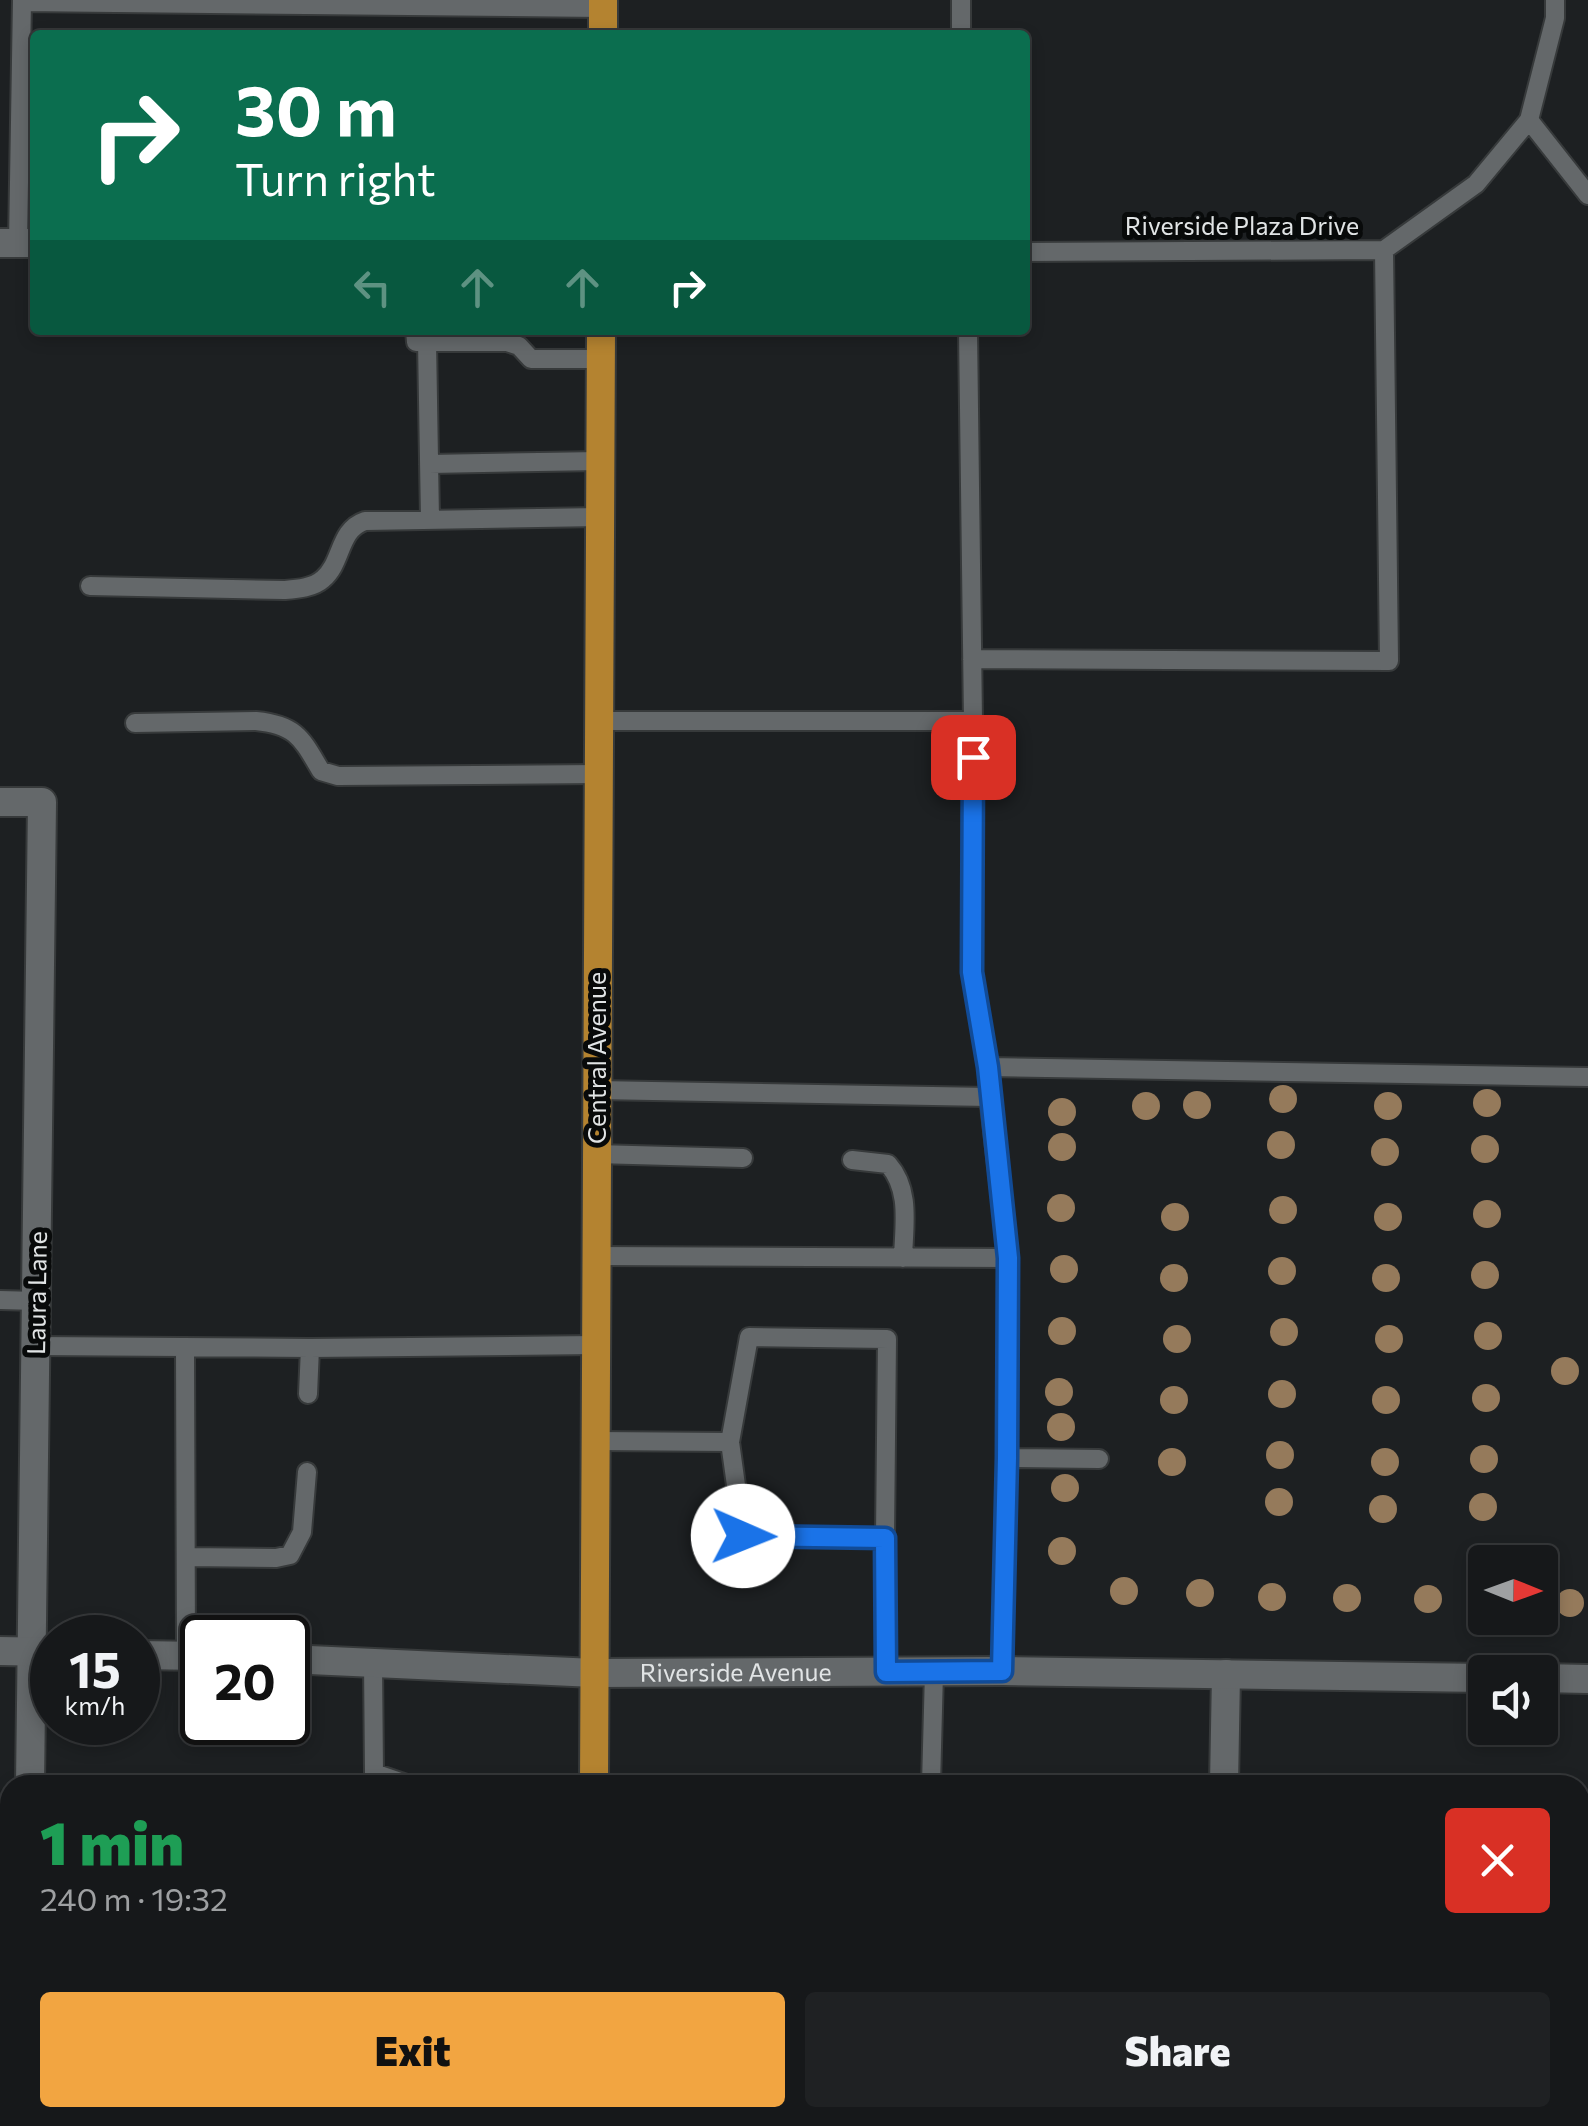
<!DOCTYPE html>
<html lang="en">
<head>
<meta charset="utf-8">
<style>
	body { margin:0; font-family:Commissioner,sans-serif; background:#1f2123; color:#f1f3f6; height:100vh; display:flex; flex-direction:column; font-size:38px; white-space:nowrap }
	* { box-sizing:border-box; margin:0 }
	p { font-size:32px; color:#9ea0a2 }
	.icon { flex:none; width:55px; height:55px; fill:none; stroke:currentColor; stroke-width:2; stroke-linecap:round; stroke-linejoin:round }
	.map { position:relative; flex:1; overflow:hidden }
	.sheet { position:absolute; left:0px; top:1775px; width:1590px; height:352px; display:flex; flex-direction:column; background:#16181a; border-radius:30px 30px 0 0; box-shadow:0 5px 15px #0003,0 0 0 2px #353739 }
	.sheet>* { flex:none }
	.hud { position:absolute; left:30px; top:30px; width:1000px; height:305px; border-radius:10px; box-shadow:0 5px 15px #0003,0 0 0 2px #353739; background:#0b6e4f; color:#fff; overflow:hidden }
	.needle { width:65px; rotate:91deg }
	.tools { position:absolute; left:1468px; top:1545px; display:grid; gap:20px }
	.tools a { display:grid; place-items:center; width:90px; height:90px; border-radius:10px; background:#16181a; box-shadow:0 5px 15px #0003,0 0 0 2px #353739; font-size:50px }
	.speed { position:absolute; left:30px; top:1615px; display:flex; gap:20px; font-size:50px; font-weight:700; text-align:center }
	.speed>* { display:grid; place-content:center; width:130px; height:130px; border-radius:50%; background:#16181a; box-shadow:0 5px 15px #0003,0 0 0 2px #353739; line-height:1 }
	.speed small { font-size:25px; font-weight:400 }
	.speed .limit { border:5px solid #111; border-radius:15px; background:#fff; color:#111 }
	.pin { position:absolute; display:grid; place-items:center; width:85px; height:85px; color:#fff; margin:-42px; border-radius:20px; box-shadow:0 5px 15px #0006 }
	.me { position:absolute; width:110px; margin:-55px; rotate:91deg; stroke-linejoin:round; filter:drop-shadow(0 0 8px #0008) }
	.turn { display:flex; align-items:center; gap:35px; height:210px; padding:0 40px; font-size:45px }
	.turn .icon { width:130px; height:130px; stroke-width:2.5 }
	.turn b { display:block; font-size:70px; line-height:85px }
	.lanes { display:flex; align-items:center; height:95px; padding:0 40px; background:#0003; justify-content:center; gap:50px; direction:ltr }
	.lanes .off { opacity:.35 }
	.round { display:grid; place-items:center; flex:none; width:105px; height:105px; border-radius:10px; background:#1f2123 }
	.summary { display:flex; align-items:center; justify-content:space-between; height:170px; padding:0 40px }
	h1 { font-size:60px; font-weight:800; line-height:75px; color:#1e9e55 }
	.cta { display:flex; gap:20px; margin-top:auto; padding:20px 40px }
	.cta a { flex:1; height:115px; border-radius:10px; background:#f2a541; color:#111; font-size:40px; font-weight:800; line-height:115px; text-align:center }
	.cta a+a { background:#1f2123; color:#f1f3f6 }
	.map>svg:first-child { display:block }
</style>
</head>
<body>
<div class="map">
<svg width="1588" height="2126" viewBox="0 0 1588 2126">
	<rect width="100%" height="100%" fill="#1d2022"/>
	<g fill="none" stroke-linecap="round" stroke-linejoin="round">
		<defs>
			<path id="service" d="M 961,0 L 961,35
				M 22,2 L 603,8
				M 1529,120 L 1588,195
				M 18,243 L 22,0
				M 1025,252 L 1384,250 L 1476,184 L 1529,120 L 1555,18 L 1555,0
				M 415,330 L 416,342 L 507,342 L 519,346 L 531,359 L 600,359
				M 968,330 L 973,721 L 972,972 L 988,1067
				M 427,341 L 430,519
				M 429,464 L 600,461
				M 90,586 L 284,590 C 297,589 313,588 323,579 C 343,562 338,530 365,521 L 600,517
				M 972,659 L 1389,661 L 1384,250
				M 599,721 L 973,721
				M 135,723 L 256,721 C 297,725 302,739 321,771 L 338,776 L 599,774
				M 597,1090 L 989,1097
				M 596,1154 L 743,1158
				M 852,1160 L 888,1164 C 911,1190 904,1225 903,1258
				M 596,1256 L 1008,1258
				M 0,1300 L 37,1301
				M 36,1346 L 310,1348 L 595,1345
				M 185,1348 L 186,1656
				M 308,1394 L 310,1348
				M 595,1441 L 730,1442 L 743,1536 L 885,1538 L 887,1339 L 749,1337 L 730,1442
				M 1007,1458 L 1099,1459
				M 885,1538 L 886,1672
				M 186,1557 L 276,1558 L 290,1555 L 302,1532 L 307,1472
				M 373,1662 L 374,1773 L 409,1785
				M 1002,1671 L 1007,1458 L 1008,1258 L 989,1097 L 988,1067 L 1588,1077
				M 931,1785 L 934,1672
				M 135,2126 L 137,2118
				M 277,2126 L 277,2118"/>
			<path id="minor" d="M 0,802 L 42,802 L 30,1785
				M 1224,1785 L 1226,1674
				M 23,2126 L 23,2118
				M 1220,2126 L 1220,2118"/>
			<path id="tertiary" d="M 0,243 L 35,243"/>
			<g id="secondary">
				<path d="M 0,1651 L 52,1652"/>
				<path d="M 138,1655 L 202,1656"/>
				<path id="s1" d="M 288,1659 L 594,1673 L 1002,1671 L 1485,1678"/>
				<path d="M 1540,1678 L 1588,1679"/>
			</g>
			<path id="primary" d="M 603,35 L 603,0
				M 594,1785 L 601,330
				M 592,2126 L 592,2118"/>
		</defs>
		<use href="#service" stroke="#373a3b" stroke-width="22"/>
		<use href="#minor" stroke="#373a3b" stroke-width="32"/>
		<use href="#tertiary" stroke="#373a3b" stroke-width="32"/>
		<use href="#secondary" stroke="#373a3b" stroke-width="32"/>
		<use href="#primary" stroke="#373a3b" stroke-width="32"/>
		<use href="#service" stroke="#64686a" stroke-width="18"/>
		<use href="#minor" stroke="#64686a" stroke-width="28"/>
		<use href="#tertiary" stroke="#64686a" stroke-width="28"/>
		<use href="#secondary" stroke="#64686a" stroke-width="28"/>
		<use href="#primary" stroke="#b48330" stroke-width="28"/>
	</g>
	<g fill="#957a5b">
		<circle cx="1283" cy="1099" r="14"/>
		<circle cx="1487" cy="1103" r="14"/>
		<circle cx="1197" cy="1105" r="14"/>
		<circle cx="1146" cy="1106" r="14"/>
		<circle cx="1388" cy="1106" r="14"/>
		<circle cx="1062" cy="1112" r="14"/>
		<circle cx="1281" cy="1145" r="14"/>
		<circle cx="1062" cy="1147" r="14"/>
		<circle cx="1485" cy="1149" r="14"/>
		<circle cx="1385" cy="1152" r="14"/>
		<circle cx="1061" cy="1208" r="14"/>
		<circle cx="1283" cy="1210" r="14"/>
		<circle cx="1487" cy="1214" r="14"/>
		<circle cx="1175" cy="1217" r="14"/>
		<circle cx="1388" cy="1217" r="14"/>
		<circle cx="1064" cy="1269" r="14"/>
		<circle cx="1282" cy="1271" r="14"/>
		<circle cx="1485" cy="1275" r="14"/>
		<circle cx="1174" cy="1278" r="14"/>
		<circle cx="1386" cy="1278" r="14"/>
		<circle cx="1062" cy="1331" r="14"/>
		<circle cx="1284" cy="1332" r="14"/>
		<circle cx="1488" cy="1336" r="14"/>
		<circle cx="1177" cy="1339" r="14"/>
		<circle cx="1389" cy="1339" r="14"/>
		<circle cx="1565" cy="1371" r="14"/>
		<circle cx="1059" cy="1392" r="14"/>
		<circle cx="1282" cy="1394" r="14"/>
		<circle cx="1486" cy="1398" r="14"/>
		<circle cx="1174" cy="1400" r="14"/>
		<circle cx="1386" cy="1400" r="14"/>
		<circle cx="1061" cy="1427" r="14"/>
		<circle cx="1280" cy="1455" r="14"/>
		<circle cx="1484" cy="1459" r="14"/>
		<circle cx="1172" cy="1462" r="14"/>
		<circle cx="1385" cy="1462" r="14"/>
		<circle cx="1065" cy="1488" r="14"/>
		<circle cx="1279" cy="1502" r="14"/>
		<circle cx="1483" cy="1507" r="14"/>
		<circle cx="1383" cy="1509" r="14"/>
		<circle cx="1062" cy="1551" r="14"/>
		<circle cx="1124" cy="1591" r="14"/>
		<circle cx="1200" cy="1593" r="14"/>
		<circle cx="1272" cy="1597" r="14"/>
		<circle cx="1347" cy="1598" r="14"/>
		<circle cx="1428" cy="1599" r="14"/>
		<circle cx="1570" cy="1603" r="14"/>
	</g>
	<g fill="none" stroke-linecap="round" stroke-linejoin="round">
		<defs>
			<path id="route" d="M 743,1536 L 885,1538 L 886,1672 L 1002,1671 L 1007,1458 L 1008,1258 L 988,1067 L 972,972 L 973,757"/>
		</defs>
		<use href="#route" stroke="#114b97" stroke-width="25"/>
		<use href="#route" stroke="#1a73e8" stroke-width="18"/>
	</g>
	<g text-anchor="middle" stroke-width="10" stroke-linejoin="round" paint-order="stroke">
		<g font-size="25" fill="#e1e4e5" stroke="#080a0a">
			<text x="1242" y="235">Riverside Plaza Drive</text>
			<text transform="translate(597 1058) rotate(-90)" y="9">Central Avenue</text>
			<text transform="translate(37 1293) rotate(-89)" y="9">Laura Lane</text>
			<text dy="9" stroke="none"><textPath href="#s1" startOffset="448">Riverside Avenue</textPath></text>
		</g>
	</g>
</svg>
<div class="tools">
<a><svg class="needle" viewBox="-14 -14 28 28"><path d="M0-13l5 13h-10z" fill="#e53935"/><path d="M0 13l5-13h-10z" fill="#9ea0a2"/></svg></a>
<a><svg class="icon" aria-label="sound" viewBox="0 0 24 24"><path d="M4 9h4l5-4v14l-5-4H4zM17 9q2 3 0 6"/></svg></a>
</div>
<div class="speed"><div>15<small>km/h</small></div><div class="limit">20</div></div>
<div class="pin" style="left:973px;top:757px;background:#d93025"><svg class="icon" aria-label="arrive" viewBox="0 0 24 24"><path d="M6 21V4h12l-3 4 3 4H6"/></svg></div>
<svg class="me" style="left:743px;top:1536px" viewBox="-20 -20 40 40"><circle r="19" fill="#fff"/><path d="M0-13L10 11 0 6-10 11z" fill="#1a73e8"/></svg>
<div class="hud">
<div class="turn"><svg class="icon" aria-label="right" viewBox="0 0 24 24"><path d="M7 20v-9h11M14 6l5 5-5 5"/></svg><div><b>30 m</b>Turn right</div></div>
<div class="lanes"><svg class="icon off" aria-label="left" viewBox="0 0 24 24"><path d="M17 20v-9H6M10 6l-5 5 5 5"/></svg><svg class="icon off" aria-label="ahead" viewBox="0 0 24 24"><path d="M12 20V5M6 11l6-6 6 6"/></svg><svg class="icon off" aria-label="ahead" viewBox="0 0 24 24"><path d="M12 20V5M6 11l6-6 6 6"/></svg><svg class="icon" aria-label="right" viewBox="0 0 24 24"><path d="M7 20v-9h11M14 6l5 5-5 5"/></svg></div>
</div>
<section class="sheet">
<div class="summary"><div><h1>1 min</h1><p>240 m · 19:32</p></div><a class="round" style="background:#d93025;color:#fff"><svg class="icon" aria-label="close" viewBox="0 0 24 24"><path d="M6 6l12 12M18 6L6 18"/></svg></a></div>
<div class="cta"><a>Exit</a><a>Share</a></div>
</section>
</div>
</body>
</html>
